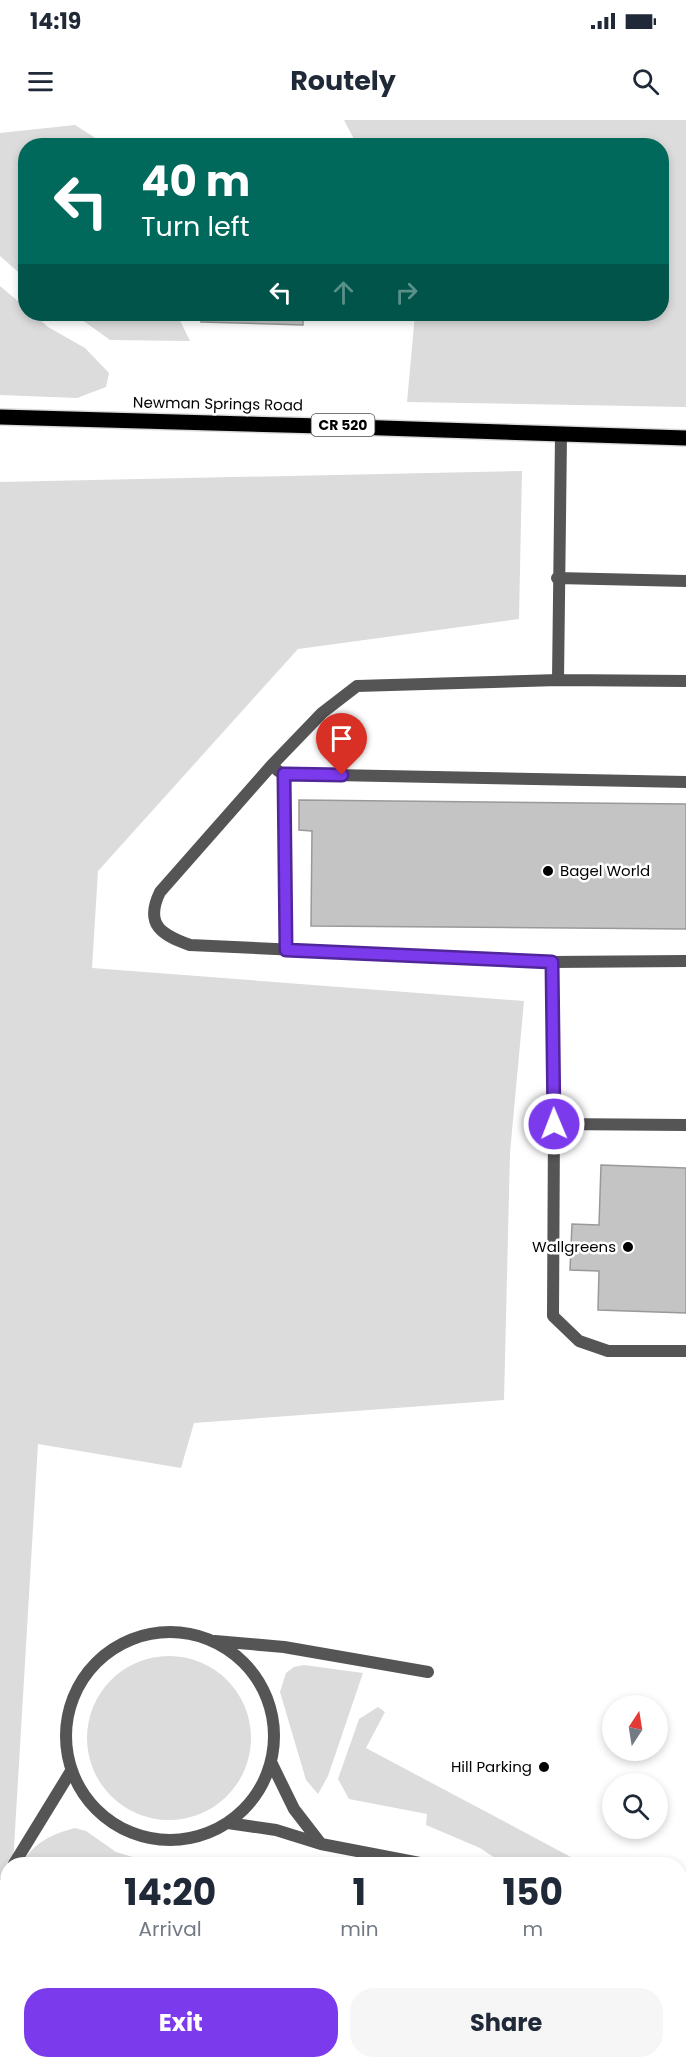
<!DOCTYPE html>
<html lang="en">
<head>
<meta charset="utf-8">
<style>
	body { margin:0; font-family:Poppins,sans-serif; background:#f6f6f7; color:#1f2937; height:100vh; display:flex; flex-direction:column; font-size:22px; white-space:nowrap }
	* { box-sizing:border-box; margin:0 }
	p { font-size:20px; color:#747a83 }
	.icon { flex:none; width:33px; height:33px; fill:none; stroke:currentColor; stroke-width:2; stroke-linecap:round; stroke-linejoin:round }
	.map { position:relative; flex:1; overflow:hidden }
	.sheet { position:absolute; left:0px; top:1737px; width:687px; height:212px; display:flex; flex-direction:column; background:#fff; border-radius:24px 24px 0 0; box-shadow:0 3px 9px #0003 }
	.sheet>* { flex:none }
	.top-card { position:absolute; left:18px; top:18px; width:651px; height:183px; border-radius:24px; box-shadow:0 3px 9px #0003; background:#00695c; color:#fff; overflow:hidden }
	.needle { width:39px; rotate:12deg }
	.buttons { position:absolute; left:602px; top:1575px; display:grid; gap:12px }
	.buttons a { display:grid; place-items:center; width:66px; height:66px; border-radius:50%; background:#fff; box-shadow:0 3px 9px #0003; font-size:30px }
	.pin { position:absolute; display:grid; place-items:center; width:51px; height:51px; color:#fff; margin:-62px -26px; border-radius:50% 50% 50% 0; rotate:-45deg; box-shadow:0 0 6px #0007 }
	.pin .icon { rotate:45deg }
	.me { position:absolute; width:66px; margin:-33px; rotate:359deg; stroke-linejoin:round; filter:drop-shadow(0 0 4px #0008) }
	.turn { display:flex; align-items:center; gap:21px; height:126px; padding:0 24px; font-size:27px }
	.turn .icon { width:78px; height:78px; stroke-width:2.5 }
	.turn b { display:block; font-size:42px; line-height:51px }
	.lanes { display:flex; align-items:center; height:57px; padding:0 24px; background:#0003; justify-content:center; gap:30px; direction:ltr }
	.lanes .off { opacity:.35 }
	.eta { display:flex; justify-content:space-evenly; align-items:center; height:102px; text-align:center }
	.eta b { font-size:36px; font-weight:700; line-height:42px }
	.cta { display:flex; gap:12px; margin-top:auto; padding:12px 24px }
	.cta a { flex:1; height:69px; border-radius:24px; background:#7c3aed; color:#fff; font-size:24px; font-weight:700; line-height:69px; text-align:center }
	.cta a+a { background:#f6f6f7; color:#1f2937 }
	.status { display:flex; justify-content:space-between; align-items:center; height:42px; padding:0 30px; background:#fff; direction:ltr }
	.status svg { height:16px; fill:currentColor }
	header { display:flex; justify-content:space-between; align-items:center; height:78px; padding:0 24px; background:#fff; font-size:27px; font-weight:700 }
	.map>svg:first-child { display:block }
</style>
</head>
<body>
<div class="status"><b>14:19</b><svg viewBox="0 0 49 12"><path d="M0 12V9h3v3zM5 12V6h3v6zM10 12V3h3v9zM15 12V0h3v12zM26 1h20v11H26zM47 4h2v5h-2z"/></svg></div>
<header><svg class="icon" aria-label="menu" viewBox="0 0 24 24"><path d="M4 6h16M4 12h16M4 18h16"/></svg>Routely<svg class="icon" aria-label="search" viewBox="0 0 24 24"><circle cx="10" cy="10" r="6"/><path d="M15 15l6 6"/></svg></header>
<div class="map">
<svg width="686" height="1948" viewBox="0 0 686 1948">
	<rect width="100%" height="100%" fill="#fff"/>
	<path fill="#dcdcdc" d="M 344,0 L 686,0 L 686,287 L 407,282 L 415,194 L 662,194 L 662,26 L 357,25 Z
		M 75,5 L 94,17 L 100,25 L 26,26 L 25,158 L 0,136 L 0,13 Z
		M 0,166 L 25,187 L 26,194 L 33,194 L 48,207 L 85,228 L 109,253 L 106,267 L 77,278 L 0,275 Z
		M 74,194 L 177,194 L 190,221 L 110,220 Z
		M 522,351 L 519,499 L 298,529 L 98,751 L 92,848 L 524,881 L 510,1033 L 504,1280 L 194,1303 L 181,1348 L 38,1324 L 13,1744 L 8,1744 L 7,1810 L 0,1814 L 0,362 Z
		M87 1618a82 82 0 1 1 164 0a82 82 0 1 1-164 0Z
		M 304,1545 L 363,1553 L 328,1656 L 318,1674 L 306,1660 L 280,1572 L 286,1553 L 294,1547 Z
		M 378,1587 L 385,1592 L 366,1628 L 584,1744 L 504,1744 L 480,1728 L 426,1705 L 427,1694 L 349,1679 L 338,1659 L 359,1599 Z
		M 75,1708 L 86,1711 L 116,1732 L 146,1741 L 145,1744 L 21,1744 C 34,1723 51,1714 75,1708 Z
		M 680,1795 L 686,1799 L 686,1887 L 680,1887 Z
		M 235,1941 L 334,1948 L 234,1948 Z"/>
	<path fill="#c4c4c4" stroke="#999" stroke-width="1.5" d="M 201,194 L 303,194 L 303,205 L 201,202 Z
		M 299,680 L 686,684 L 686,809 L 311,806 L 312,711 L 299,710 Z
		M 601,1045 L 686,1048 L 686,1193 L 598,1190 L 599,1151 L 570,1150 L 572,1104 L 599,1105 Z
		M 7,1824 L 8,1941 L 101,1941 L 148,1946 L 148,1941 L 235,1941 L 234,1948 L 0,1948 L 0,1892 Z
		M 257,1941 L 390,1941 L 389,1948 L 334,1948 Z"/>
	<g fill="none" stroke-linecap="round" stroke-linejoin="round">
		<defs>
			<path id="primary" d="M 0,297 C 229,302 457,311 686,318"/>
		</defs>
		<use href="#primary" stroke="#dbdbdb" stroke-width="18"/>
		<path stroke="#555" stroke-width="12" d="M 561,316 L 558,560 L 357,566 L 322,593 L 271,646 L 160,772 C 144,805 162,815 190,825 L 552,842 L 686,841
			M 557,458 L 686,461
			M 558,560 L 686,561
			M 277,650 L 283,654 L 286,830
			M 283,654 L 686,662
			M 552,842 L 554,1004 L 686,1005
			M 554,1004 L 553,1196 L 579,1221 L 608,1231 L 686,1231
			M66 1616a104 104 0 1 1 208 0a104 104 0 1 1-208 0Z
			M 215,1521 L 284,1527 L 428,1552
			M 271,1642 L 294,1689 L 321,1724
			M 228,1703 L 276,1710 L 321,1724 L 425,1744
			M 14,1744 L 71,1651
			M 0,1771 L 8,1757
			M 680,1936 L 686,1937
			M 610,1948 L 611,1941"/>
		<use href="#primary" stroke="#000" stroke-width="15"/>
	</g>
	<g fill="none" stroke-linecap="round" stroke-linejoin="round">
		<defs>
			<path id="route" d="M 342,655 L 284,654 L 286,830 L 552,842 L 554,1004"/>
		</defs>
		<use href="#route" stroke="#51269a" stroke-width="15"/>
		<use href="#route" stroke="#7c3aed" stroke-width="10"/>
	</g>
	<g fill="#000" stroke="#fff" stroke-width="2">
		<circle cx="548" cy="751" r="6"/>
		<circle cx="628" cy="1127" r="6"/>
		<circle cx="544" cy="1647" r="6"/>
	</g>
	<g text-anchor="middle" stroke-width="5" stroke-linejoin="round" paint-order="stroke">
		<rect fill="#fff" stroke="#4c4c4c" stroke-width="1.5" x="311.5" y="294" width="63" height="22" rx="4.5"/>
		<g font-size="14" font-weight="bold" fill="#000">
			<text x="343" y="310">CR 520</text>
		</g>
		<g font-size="15" fill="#000" stroke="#fff">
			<text transform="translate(218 284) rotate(1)" y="5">Newman Springs Road</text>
		</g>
		<g font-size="15" fill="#000" stroke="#fff" text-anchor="end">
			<text x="560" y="756" text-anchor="start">Bagel World</text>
			<text x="616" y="1132">Wallgreens</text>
			<text x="532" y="1652">Hill Parking</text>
		</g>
	</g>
</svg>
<div class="buttons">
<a><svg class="needle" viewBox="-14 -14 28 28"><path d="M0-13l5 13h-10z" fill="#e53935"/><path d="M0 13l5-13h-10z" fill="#747a83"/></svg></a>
<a><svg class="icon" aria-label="search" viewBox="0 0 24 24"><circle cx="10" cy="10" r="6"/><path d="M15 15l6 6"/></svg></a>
</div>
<div class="pin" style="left:342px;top:655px;background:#d93025"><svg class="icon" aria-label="arrive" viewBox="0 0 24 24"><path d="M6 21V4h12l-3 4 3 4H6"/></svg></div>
<svg class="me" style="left:554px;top:1004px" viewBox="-20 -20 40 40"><circle r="17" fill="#7c3aed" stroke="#fff" stroke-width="3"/><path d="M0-11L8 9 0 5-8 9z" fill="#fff"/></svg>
<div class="top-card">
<div class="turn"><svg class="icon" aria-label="left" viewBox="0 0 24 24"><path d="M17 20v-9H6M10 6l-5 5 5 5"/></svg><div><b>40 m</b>Turn left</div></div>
<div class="lanes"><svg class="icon" aria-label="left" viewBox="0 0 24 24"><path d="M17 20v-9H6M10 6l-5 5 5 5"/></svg><svg class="icon off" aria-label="ahead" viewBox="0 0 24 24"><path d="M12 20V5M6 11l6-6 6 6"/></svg><svg class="icon off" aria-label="right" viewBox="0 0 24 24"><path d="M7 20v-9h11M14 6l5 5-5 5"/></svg></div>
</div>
<section class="sheet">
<div class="eta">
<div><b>14:20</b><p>Arrival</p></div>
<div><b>1</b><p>min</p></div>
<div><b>150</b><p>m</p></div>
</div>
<div class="cta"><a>Exit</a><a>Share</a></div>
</section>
</div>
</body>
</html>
